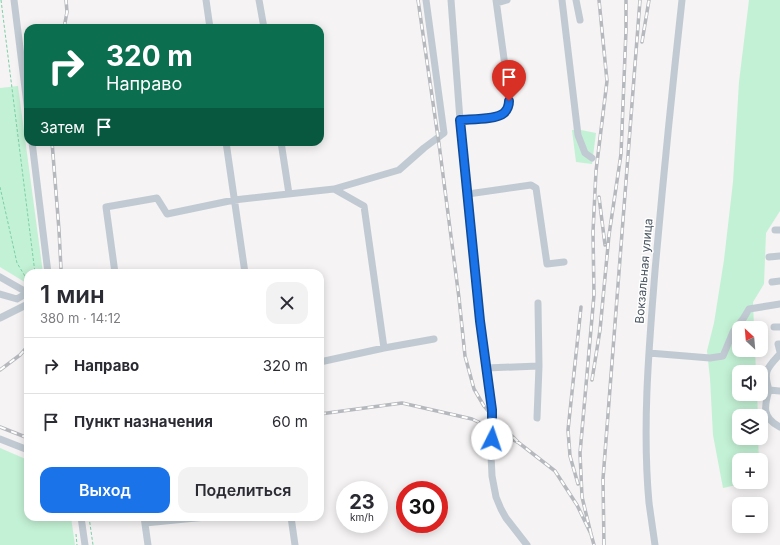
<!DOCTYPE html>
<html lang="ru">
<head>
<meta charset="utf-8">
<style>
	body { margin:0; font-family:Inter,sans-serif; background:#f2f2f3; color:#2b2b33; height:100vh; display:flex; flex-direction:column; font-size:15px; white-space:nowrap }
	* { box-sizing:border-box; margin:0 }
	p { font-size:13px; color:#7c7c81 }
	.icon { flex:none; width:22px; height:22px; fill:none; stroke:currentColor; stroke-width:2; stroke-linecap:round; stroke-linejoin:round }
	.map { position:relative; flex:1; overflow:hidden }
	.sheet { position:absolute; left:24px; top:269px; width:300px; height:252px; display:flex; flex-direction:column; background:#fff; border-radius:12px; box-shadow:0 2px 10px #0003 }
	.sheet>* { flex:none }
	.top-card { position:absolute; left:24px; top:24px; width:300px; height:122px; border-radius:12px; box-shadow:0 2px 10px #0003; background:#0b6e4f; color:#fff; overflow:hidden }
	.needle { width:26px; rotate:334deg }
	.fabs { position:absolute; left:732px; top:321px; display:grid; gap:8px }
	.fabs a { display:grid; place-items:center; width:36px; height:36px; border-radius:8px; background:#fff; box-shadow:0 2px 10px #0003; font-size:20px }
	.speed { position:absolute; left:336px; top:481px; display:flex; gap:8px; font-size:20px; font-weight:700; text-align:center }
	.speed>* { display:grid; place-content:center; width:52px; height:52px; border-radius:50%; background:#fff; box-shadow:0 2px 10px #0003; line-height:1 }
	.speed small { font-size:10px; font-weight:400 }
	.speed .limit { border:6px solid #d22; background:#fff; color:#111 }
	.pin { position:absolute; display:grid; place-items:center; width:34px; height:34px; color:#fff; margin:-41px -17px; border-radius:50% 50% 50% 0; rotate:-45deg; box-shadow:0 0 4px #0007 }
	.pin .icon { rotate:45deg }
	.me { position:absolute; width:44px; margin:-22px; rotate:4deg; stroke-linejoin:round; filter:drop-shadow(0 0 3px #0008) }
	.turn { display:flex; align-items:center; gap:14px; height:84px; padding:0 16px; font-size:18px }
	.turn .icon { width:52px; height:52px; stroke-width:2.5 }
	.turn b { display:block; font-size:28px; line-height:34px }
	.then { display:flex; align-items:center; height:38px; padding:0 16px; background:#0003; gap:8px; font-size:15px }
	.round { display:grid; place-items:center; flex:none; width:42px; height:42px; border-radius:12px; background:#f2f2f3 }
	.head { display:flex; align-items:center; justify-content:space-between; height:68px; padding:0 16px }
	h1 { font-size:24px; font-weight:600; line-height:30px }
	.primary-button { display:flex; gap:8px; margin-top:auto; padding:8px 16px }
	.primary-button a { flex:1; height:46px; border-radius:12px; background:#1a73e8; color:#fff; font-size:16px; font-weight:600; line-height:46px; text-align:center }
	.primary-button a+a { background:#f2f2f3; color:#2b2b33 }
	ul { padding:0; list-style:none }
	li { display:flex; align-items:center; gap:12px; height:56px; padding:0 16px; border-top:1px solid #e1e1e2 }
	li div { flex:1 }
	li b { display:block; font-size:15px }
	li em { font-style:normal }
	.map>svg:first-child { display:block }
</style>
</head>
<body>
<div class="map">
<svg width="780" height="545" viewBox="0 0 780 545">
	<rect width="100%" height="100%" fill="#f5f3f3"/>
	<path fill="#c3f1d5" d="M 749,0 L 780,0 L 780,211 L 766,233 L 764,284 L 753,302 L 754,328 L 739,328 L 739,350 L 755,350 L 756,372 L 739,372 L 739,394 L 757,394 L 758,416 L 739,416 L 739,438 L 758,438 L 759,460 L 739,460 L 739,482 L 750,482 L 723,488 L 713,435 L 710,378 L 707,351 L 714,323 L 724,260 L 733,182 L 739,82 Z
		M 18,86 L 43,273 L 28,273 L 28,284 L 0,267 L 0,88 Z
		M 572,130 L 581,130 L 596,133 L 592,164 L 576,162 Z
		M 0,448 L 28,460 L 28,517 L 71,517 L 75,545 L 0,545 Z"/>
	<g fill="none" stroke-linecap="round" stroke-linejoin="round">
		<path stroke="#7ad0a6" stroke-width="1" stroke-dasharray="3 2" stroke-linecap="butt" d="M 1,0 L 35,273
			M 0,187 L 17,263 L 28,281
			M 89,517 L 93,545
			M 76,534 L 77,545"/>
		<path stroke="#c1cad2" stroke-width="7" d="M 14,0 L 28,112
			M 206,0 L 210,28
			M 259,0 L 264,28
			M 451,0 L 460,120 L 480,321 L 492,411 L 493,429 L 491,455 L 492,476 L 496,497 L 501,509 L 506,518 L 527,545
			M 562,0 L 578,135 L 585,153 L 592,158
			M 576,0 L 580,20
			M 497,3 L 507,0
			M 460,120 L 493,118 L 504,113 L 508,106 L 509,101 L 508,88 L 496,0
			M 32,142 L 48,273
			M 226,142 L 245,273
			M 281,142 L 289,194
			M 334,189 L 399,170 L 424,148 L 444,133 L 426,0
			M 468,194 L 531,185 L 536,188 L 547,264 L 564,262
			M 775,230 L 780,230
			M 769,257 L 780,256
			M 115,273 L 106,207 L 157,198 L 167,214 L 234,200 L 334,189 L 364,206 L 384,348
			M 0,277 L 28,293
			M 772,282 L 780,281
			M 0,294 L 17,299 L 27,293
			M 0,318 L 28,304
			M 774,327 L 780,327
			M 780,344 L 778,344 L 780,352
			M 649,353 L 710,358 L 723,356 L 733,332 L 743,319 L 749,309 L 780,304
			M 780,354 C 767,368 763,371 769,390 L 780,391
			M 320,362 L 384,348 L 434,339
			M 486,368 L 539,366 L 538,303
			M 769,390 C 764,407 762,418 780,427
			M 537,418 L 539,366
			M 0,439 L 28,450
			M 81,517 L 85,545
			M 144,517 L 148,545
			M 291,517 L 295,545
			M 145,523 L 206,517
			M 655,545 C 653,531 651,517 649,503 C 642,426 649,347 655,271 C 663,180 672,90 682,0"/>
		<defs>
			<path id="rail" d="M 418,0 L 439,144 L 459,298 L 465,356 L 474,389 L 484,406 L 493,417 L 519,443
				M 64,28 L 67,12 L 66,0
				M 642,42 L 649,0
				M 52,142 L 59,230 L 61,269 L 60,273
				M 599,197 L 605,245
				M 0,370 L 20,355 L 28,346
				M 592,380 L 600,330 L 609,235 L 621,154 L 626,30 L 626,0
				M 320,414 L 402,403 L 472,419 L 493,429 L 519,443 L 555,471 L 577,505 L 591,534 L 594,545
				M 0,427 L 28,438
				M 578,484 L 570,456 L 568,430 L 581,307
				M 591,534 L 582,497 L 580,453 L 594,295 L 593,232 L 596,171 L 607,81 L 599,0
				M 604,545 L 603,479 L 640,0"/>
		</defs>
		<use href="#rail" stroke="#b5b8bd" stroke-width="3.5"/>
		<use href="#rail" stroke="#fff" stroke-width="2" stroke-dasharray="6" stroke-linecap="butt"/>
	</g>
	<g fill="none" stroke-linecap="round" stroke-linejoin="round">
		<defs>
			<path id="route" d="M 492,439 L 492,410 L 480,321 L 460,120 C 471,119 496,120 504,113 C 507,110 509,105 509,101"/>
		</defs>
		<use href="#route" stroke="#114b97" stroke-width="10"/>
		<use href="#route" stroke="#1a73e8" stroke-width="7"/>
	</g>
	<g text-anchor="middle" stroke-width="3" stroke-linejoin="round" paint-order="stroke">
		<g font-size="12" fill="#4a5661" stroke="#fff">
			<text transform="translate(644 271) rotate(-85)" y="4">Вокзальная улица</text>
		</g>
	</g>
</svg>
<div class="fabs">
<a><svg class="needle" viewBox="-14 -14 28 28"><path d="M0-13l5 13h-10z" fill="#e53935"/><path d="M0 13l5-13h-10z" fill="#7c7c81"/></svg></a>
<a><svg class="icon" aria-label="sound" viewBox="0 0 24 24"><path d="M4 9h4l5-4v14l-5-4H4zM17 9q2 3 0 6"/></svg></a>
<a><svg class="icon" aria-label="layers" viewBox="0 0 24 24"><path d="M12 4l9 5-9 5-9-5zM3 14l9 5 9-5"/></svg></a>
<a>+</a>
<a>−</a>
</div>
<div class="speed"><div>23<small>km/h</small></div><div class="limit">30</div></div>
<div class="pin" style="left:509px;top:101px;background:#d93025"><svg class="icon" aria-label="arrive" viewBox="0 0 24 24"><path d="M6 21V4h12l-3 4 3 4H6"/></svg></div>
<svg class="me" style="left:492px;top:439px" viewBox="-20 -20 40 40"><circle r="19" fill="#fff"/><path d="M0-13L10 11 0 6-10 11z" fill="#1a73e8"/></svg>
<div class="top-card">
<div class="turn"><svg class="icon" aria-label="right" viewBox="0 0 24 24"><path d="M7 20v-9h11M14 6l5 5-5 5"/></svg><div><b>320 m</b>Направо</div></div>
<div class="then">Затем<svg class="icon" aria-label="arrive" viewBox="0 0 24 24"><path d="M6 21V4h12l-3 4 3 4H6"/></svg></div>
</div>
<section class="sheet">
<div class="head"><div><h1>1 мин</h1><p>380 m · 14:12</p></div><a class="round"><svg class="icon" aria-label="close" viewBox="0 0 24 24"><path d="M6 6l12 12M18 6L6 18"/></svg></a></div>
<ul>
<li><svg class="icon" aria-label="right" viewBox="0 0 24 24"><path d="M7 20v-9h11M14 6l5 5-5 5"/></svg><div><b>Направо</b></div><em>320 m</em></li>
<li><svg class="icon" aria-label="arrive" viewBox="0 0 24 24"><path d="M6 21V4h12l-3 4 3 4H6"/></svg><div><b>Пункт назначения</b></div><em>60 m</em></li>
</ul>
<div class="primary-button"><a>Выход</a><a>Поделиться</a></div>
</section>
</div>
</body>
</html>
